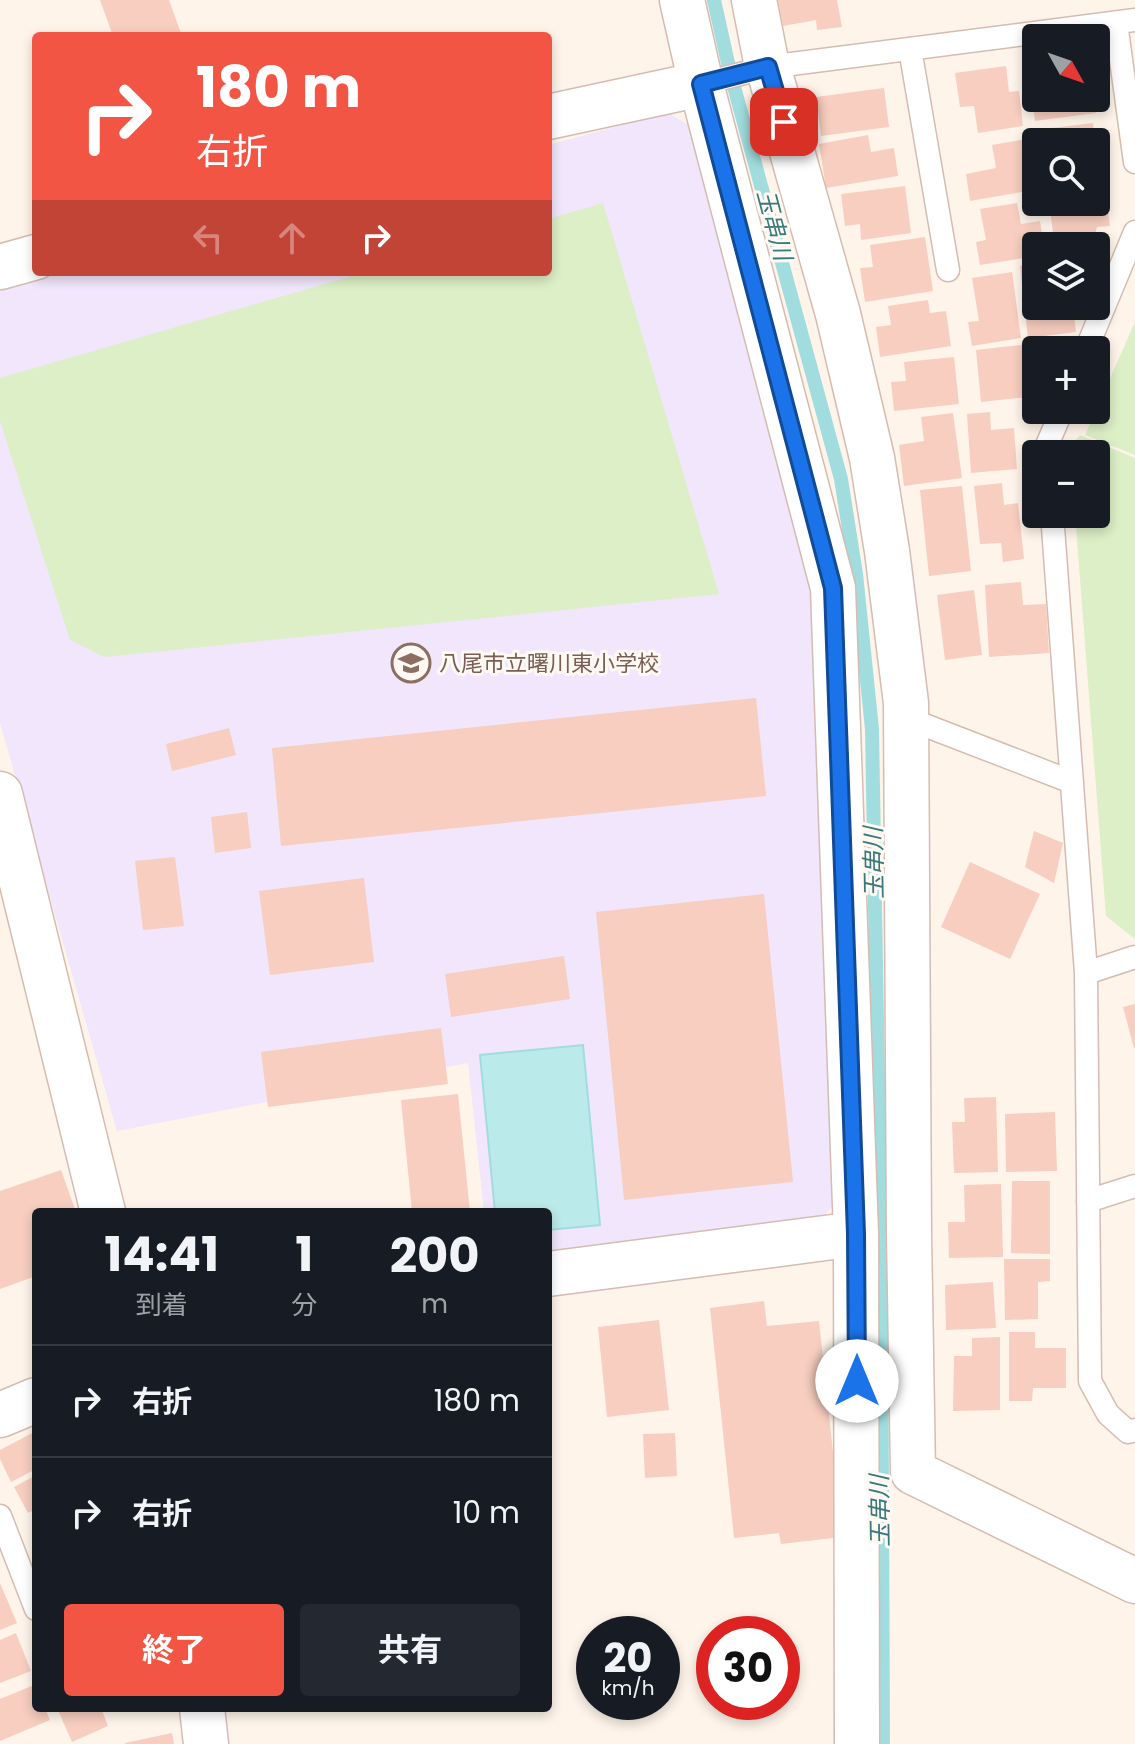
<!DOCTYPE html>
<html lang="ja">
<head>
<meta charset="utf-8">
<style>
	body { margin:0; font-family:Poppins,"Noto Sans JP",sans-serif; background:#242831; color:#f1f3f6; height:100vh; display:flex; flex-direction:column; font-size:30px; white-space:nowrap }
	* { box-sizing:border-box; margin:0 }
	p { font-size:26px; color:#9ea1a6 }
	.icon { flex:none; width:44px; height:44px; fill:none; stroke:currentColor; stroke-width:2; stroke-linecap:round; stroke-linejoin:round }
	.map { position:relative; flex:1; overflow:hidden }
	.drawer { position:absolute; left:32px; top:1208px; width:520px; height:504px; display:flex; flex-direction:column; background:#171b24; border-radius:8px; box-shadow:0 4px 12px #0003 }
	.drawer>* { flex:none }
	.top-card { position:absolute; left:32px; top:32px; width:520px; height:244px; border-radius:8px; box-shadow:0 4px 12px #0003; background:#f35545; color:#fff; overflow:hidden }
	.needle { width:52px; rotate:130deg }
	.fabs { position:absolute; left:1022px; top:24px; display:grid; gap:16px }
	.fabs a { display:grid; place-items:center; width:88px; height:88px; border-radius:8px; background:#171b24; box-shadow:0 4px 12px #0003; font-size:40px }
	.speed { position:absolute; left:576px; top:1616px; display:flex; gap:16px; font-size:40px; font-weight:700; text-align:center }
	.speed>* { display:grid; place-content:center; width:104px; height:104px; border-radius:50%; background:#171b24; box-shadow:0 4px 12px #0003; line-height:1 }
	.speed small { font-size:20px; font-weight:400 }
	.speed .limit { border:12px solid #d22; background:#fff; color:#111 }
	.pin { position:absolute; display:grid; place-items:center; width:68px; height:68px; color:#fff; margin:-34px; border-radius:16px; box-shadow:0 4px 12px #0006 }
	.me { position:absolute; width:88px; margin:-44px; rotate:0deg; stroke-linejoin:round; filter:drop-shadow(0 0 6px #0008) }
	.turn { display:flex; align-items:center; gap:28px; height:168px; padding:0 32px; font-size:36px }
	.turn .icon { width:104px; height:104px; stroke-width:2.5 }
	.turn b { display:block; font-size:56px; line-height:68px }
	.lanes { display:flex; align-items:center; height:76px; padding:0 32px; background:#0003; justify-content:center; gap:40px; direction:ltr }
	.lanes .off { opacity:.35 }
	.eta { display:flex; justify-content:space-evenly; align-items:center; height:136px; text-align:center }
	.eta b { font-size:48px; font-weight:700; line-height:56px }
	.cta { display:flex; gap:16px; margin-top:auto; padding:16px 32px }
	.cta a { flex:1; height:92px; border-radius:8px; background:#f35545; color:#fff; font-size:32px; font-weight:700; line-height:92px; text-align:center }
	.cta a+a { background:#242831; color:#f1f3f6 }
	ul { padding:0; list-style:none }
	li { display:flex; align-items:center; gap:24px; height:112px; padding:0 32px; border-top:2px solid #363941 }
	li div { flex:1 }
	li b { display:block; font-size:30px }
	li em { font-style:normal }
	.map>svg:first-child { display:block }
</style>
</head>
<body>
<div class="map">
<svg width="1135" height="1744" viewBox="0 0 1135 1744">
	<rect width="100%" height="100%" fill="#fef4ea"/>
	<path fill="#f1e6fb" d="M 668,113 L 700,131 L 819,603 L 840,1197 L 815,1227 L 548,1262 L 548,1212 L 484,1212 L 468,1063 L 117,1131 L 0,723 L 0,289 L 66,272 L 548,272 L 548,145 Z"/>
	<path fill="#dcefc6" d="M 603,203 L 719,594 L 105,657 L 70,640 L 0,421 L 0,378 L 366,272 L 548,272 L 548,219 Z
		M 1135,322 L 1135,455 L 1085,435 Z
		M 1080,435 L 1135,458 L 1135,939 L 1106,916 L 1075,514 L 1096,514 L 1096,454 L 1070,454 L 1070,447 Z"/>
	<path fill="#bbeaeb" stroke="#a1ddde" stroke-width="2" d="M 583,1045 L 600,1225 L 548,1230 L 548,1212 L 495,1212 L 480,1055 Z"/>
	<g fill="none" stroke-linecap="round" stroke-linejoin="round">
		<path stroke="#a1ddde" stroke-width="14" d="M 714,0 L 730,72 L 841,479 L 856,574 L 872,729 L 881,1256 L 883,1744"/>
	</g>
	<path fill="#f7cebf" d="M 100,0 L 169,0 L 182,36 L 113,36 Z
		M 778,0 L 837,0 L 842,27 L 817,30 L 816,20 L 783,26 Z
		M 1006,66 L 1009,92 L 1019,91 L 1023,126 L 978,133 L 974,106 L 960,107 L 955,73 Z
		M 1036,72 L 1036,98 L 1094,98 L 1096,113 L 1035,121 L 1028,73 Z
		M 884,88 L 889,127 L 821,136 L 816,97 Z
		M 1093,123 L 1095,142 L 1038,142 L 1036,130 Z
		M 868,135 L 871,152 L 894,148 L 898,176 L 826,188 L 819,144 Z
		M 1026,139 L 1034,190 L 970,201 L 966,174 L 996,168 L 992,145 Z
		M 905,186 L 911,233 L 861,240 L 860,224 L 845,226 L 841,194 Z
		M 1106,196 L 1110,226 L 1097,227 L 1095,235 L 1077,237 L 1078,246 L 1055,246 L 1049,204 L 1096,202 L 1096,197 Z
		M 1017,203 L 1021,224 L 1040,221 L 1044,246 L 1036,246 L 1036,256 L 980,265 L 976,242 L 986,240 L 980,209 Z
		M 925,237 L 933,291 L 865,302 L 860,268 L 873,267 L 870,245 Z
		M 1036,264 L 1036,306 L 1073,306 L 1076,332 L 1028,338 L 1020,266 Z
		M 1012,272 L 1021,338 L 972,346 L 968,322 L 979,321 L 972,278 Z
		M 928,300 L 930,313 L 946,311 L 951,346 L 880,357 L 876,327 L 891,325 L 888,306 Z
		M 1030,344 L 1032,370 L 1036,370 L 1036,396 L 981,402 L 976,350 Z
		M 954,357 L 959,404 L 894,411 L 891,382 L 906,381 L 904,362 Z
		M 990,412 L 991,430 L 1014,428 L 1017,469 L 971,473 L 967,414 Z
		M 953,413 L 962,478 L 904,486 L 899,445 L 924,441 L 921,417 Z
		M 1002,483 L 1004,505 L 1018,503 L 1024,559 L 1003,562 L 1001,543 L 980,544 L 974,486 Z
		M 962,486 L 971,571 L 929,576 L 920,490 Z
		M 1021,582 L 1023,605 L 1046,604 L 1049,653 L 989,657 L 985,585 Z
		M 974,590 L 982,655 L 945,660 L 937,595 Z
		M 756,698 L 766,796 L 281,846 L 272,748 Z
		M 229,728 L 236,755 L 172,771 L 166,744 Z
		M 247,812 L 251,848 L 215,853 L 211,817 Z
		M 1034,831 L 1063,843 L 1054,883 L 1025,867 Z
		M 175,857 L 184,926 L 143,930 L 135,861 Z
		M 970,862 L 1040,894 L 1010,959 L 941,927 Z
		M 364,878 L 374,962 L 270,975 L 259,891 Z
		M 764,894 L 793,1182 L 624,1200 L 596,912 Z
		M 564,956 L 570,999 L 451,1017 L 445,974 Z
		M 1135,1004 L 1135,1048 L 1134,1048 L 1123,1007 Z
		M 441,1028 L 448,1084 L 268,1107 L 261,1052 Z
		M 458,1094 L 470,1212 L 412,1212 L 401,1100 Z
		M 996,1097 L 998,1172 L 954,1173 L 952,1122 L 965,1122 L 964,1098 Z
		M 1055,1112 L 1057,1171 L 1006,1172 L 1005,1114 Z
		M 61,1170 L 76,1212 L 36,1212 L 36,1276 L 0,1289 L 0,1191 Z
		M 1012,1181 L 1050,1181 L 1050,1254 L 1011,1253 Z
		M 1001,1184 L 1003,1257 L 949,1258 L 948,1222 L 965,1222 L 964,1185 Z
		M 1004,1259 L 1050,1259 L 1050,1281 L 1038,1282 L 1038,1319 L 1005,1320 Z
		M 993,1282 L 996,1328 L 946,1330 L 945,1285 Z
		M 764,1301 L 767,1326 L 819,1321 L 842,1537 L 781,1544 L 779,1533 L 734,1538 L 710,1308 Z
		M 659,1320 L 669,1410 L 607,1417 L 598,1327 Z
		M 1009,1332 L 1035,1332 L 1035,1348 L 1066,1348 L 1066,1388 L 1033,1388 L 1032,1401 L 1009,1401 Z
		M 1000,1337 L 1000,1410 L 953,1411 L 954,1356 L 972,1356 L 972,1338 Z
		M 36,1431 L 36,1469 L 11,1482 L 0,1459 L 0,1450 Z
		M 675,1433 L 677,1476 L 645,1478 L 643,1434 Z
		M 36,1475 L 36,1509 L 28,1513 L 14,1487 Z
		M 0,1583 L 17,1623 L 0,1630 Z
		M 16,1633 L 31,1671 L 0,1683 L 0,1640 Z
		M 34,1685 L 36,1708 L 45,1708 L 50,1720 L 0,1741 L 0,1699 Z
		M 57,1708 L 101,1708 L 108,1726 L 72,1742 Z
		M 172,1733 L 174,1744 L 125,1744 L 125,1743 Z"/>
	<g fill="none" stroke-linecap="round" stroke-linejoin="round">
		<defs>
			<path id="lane" d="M 1116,23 L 1135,162
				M 910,49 L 948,270
				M 701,84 L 768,67 L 1135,20
				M 1086,350 L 1135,232
				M 1048,454 L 1047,445 L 1062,410
				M 1052,514 L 1086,973 L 1090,1381 L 1108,1414 L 1128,1432 L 1135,1430
				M 906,718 L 1072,782
				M 1086,973 L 1135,957
				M 1088,1201 L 1135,1186
				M 0,1516 L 36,1609"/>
			<path id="street" d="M 682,0 L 701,84 L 833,588 L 856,1234 L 857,1744
				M 754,0 L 765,56 L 838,314 L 872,458 L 887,551 L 906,703 L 909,1233 L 913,1472 L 1135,1581
				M 548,117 L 701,84
				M 0,267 L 36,257
				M 0,794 L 103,1212
				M 548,1274 L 856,1234
				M 0,1415 L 36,1400
				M 202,1708 L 206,1744"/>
		</defs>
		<use href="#lane" stroke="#d5bcb0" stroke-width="25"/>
		<use href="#street" stroke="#d5bcb0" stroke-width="47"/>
		<use href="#lane" stroke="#fff" stroke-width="22"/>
		<use href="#street" stroke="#fff" stroke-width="44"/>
	</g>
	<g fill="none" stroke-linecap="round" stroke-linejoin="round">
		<defs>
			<path id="route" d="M 784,122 L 768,67 L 701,84 L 833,588 L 856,1234 L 857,1381"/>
		</defs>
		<use href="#route" stroke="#114b97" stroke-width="20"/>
		<use href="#route" stroke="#1a73e8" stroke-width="14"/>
	</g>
	<defs>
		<symbol id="school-ring" viewBox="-11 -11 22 22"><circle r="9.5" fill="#fff9f3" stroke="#8d6e63" stroke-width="1.5"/><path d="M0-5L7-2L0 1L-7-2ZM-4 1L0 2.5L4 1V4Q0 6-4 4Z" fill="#8d6e63"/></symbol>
	</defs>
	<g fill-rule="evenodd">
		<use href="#school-ring" x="389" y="641" width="44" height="44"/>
	</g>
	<g text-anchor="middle" stroke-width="6" stroke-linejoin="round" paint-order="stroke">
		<g font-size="22" fill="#785e54" stroke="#fff9f3" text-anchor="start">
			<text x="439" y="671">八尾市立曙川東小学校</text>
		</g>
		<g font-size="24" font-style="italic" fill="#38797c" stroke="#fff9f3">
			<text transform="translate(774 225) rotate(75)" y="8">玉串川</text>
			<text transform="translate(874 863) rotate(-91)" y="8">玉串川</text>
			<text transform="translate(880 1511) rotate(-91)" y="8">玉串川</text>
		</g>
	</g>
</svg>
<div class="fabs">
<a><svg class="needle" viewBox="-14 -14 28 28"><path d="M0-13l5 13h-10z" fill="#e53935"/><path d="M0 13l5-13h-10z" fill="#9ea1a6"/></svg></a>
<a><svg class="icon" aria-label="search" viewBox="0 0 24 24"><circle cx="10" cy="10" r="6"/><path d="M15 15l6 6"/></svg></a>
<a><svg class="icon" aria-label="layers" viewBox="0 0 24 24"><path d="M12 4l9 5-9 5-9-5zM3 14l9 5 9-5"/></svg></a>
<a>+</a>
<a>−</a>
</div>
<div class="speed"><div>20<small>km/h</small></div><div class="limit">30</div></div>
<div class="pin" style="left:784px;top:122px;background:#d93025"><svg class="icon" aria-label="arrive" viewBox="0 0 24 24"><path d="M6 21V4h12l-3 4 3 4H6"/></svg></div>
<svg class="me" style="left:857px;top:1381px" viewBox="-20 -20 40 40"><circle r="19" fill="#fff"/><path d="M0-13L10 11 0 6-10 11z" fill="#1a73e8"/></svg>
<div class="top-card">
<div class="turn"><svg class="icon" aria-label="right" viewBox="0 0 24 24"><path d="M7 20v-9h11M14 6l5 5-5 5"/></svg><div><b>180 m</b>右折</div></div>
<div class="lanes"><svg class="icon off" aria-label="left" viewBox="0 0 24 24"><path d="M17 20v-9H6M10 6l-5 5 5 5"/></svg><svg class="icon off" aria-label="ahead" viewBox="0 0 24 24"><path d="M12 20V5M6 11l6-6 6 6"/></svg><svg class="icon" aria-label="right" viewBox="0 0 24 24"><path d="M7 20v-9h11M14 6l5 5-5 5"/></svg></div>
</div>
<section class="drawer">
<div class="eta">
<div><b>14:41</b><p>到着</p></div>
<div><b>1</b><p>分</p></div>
<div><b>200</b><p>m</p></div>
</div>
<ul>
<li><svg class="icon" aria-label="right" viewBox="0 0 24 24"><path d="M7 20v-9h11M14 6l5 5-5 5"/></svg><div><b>右折</b></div><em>180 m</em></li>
<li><svg class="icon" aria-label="right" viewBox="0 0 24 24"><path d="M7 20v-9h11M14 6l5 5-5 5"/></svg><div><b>右折</b></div><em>10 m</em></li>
</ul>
<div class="cta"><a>終了</a><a>共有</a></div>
</section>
</div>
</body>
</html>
